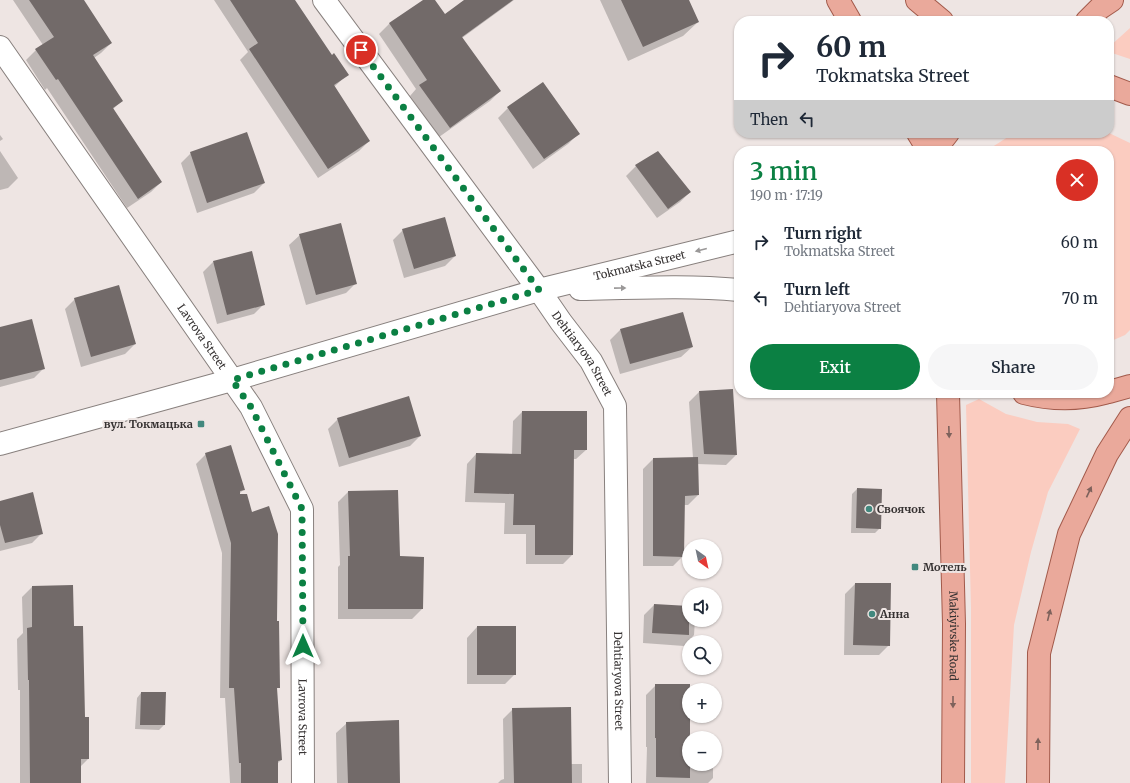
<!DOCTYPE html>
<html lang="en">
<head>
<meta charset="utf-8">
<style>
	body { margin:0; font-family:Merriweather,serif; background:#f6f6f7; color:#1f2937; height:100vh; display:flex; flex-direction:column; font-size:15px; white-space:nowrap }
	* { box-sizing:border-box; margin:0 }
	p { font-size:13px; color:#747a83 }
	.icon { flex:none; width:22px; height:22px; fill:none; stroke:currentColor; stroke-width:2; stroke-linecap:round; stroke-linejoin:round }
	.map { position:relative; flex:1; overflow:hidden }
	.panel { position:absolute; left:734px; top:146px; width:380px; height:252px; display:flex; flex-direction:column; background:#fff; border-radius:16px; box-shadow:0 1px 3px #0004 }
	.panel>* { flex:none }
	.top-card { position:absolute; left:734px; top:16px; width:380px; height:122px; border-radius:16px; box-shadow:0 1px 3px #0004; background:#fff; color:#1f2937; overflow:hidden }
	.needle { width:26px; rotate:147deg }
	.buttons { position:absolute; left:682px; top:539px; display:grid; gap:8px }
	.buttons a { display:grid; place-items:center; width:40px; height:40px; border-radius:50%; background:#fff; box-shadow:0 1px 3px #0004; font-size:20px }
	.pin { position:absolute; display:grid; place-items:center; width:34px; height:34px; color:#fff; margin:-17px; border:2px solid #fff; border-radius:50%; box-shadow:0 1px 4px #0007 }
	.me { position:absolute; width:44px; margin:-22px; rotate:0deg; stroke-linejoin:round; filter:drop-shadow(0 0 3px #0008) }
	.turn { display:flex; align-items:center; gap:14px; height:84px; padding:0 16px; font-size:18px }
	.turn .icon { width:52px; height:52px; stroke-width:2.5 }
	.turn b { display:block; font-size:28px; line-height:34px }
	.then { display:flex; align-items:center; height:38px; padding:0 16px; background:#0003; gap:8px; font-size:15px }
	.round { display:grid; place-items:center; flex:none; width:42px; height:42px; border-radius:21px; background:#f6f6f7 }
	.overview { display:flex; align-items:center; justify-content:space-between; height:68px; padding:0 16px }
	h1 { font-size:24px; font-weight:600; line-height:30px; color:#0b8043 }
	.button { display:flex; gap:8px; margin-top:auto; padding:8px 16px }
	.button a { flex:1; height:46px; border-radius:24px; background:#0b8043; color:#fff; font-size:16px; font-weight:600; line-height:46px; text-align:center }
	.button a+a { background:#f6f6f7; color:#1f2937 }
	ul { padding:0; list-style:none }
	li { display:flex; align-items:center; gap:12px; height:56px; padding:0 16px }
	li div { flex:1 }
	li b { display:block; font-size:15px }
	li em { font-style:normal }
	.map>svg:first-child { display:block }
</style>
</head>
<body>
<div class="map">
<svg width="1130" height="783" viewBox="0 0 1130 783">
	<rect width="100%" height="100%" fill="#eee5e3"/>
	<path fill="#fbccc0" d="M 1130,28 L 1130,59 L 1109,52 L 1109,47 Z
		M 1014,133 L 1109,133 L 1130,143 L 1130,330 L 1125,335 L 1109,342 L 1109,151 L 986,151 Z
		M 979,399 L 1006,414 L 1037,422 L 1068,424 L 1080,429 L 1048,492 L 1031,552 L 1014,625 L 1005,783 L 971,783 L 971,608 L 966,405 Z"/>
	<path fill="#0003" d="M 13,0 L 82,0 L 111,43 L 101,53 L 94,58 L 122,101 L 113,109 L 161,182 L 151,192 L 127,208 L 47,88 L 45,90 L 26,60 L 36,50 L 43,45 Z
		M 214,0 L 283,0 L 347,75 L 334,87 L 369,141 L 359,151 L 318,178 L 240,60 L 248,52 Z
		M 425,0 L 434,0 L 444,15 L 466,0 L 514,0 L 462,38 L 500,91 L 490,101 L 439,137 L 410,96 L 416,89 L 379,34 L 389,24 Z
		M 600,0 L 688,0 L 698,22 L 683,36 L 628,61 Z
		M 508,108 L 578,134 L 568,144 L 533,169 L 498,118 Z
		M 0,135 L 3,139 L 0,141 Z
		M 0,151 L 18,178 L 8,188 L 0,190 Z
		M 191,153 L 264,183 L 254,193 L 197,213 L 181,163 Z
		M 636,166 L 690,192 L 680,202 L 657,218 L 626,176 Z
		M 403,230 L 455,256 L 445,266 L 404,278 L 393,240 Z
		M 300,235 L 356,283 L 346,293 L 306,305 L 289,245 Z
		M 213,262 L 264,304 L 254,314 L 217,324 L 203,272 Z
		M 75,299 L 135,344 L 125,354 L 81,367 L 65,309 Z
		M 0,328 L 44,368 L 34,378 L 0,387 Z
		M 620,330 L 692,347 L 681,357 L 620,374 L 610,340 Z
		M 699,392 L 736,455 L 726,465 L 697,464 L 698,495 L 688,505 L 684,505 L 683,556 L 673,566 L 643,566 L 643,469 L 653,459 L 693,458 L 689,402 Z
		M 522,412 L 586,450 L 576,459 L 573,459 L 572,555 L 563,564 L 526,564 L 526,534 L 504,534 L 505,503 L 465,502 L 467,464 L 476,454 L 512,455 L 513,421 Z
		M 338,419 L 420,436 L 410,446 L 339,467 L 328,429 Z
		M 206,454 L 244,489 L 238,495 L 276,622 L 279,687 L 276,689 L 281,760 L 277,764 L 277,783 L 230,783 L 225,698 L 220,698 L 222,553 L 196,464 Z
		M 857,489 L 880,528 L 875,533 L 851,533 L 852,494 Z
		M 397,491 L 399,557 L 422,609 L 412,619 L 338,619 L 338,567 L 340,565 L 338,502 L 348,492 Z
		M 0,502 L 42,533 L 32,543 L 0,551 Z
		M 855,584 L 889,645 L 879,655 L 844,655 L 845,594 Z
		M 72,586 L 73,627 L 88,759 L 80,767 L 80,783 L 20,783 L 20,690 L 18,690 L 17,639 L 23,633 L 22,597 L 32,587 Z
		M 654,605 L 689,607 L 689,620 L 695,620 L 694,635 L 684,646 L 643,643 L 644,615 Z
		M 477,627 L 515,674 L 505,684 L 467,684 L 467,638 Z
		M 656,685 L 689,764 L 713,764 L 713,778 L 708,783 L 646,783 L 647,747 L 646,747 L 646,695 Z
		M 141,693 L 164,725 L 159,730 L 135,729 L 137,698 Z
		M 513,709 L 571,764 L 582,764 L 582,783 L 498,783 L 501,780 L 504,779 L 503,719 Z
		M 347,723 L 399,783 L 337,783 L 336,733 Z"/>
	<path fill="#726a69" d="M 29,0 L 84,0 L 112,43 L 93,55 L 123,101 L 113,108 L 162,182 L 138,199 L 58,79 L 56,80 L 35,49 L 54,37 Z
		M 230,0 L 295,0 L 332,55 L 334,53 L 349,75 L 334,85 L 370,141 L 328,169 L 249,49 L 258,43 Z
		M 423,0 L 435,0 L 445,14 L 464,0 L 513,0 L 462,37 L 501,91 L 450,128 L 419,85 L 427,80 L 389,23 Z
		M 621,0 L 689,0 L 699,22 L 643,47 Z
		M 543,82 L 580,134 L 544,159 L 507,107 Z
		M 247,132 L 265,183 L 207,203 L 190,152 Z
		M 658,151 L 691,192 L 668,209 L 635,165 Z
		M 445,217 L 456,256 L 414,269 L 402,229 Z
		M 341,223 L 357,284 L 316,295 L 299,234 Z
		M 252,251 L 265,305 L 227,315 L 213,261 Z
		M 119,285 L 136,344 L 91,357 L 74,298 Z
		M 683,312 L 693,347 L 630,364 L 620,329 Z
		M 32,319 L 45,369 L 0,380 L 0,327 Z
		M 733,389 L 737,455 L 704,454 L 699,391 Z
		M 409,396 L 421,436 L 349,458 L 337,418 Z
		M 522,411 L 587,411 L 587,450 L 574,450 L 573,555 L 535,555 L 535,525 L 513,525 L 514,494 L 474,493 L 476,453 L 521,454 Z
		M 231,445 L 245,490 L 240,491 L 240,494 L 247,494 L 252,512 L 269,506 L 278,534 L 277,621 L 279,621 L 280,688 L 277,688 L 282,760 L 278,761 L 278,783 L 241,783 L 241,763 L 239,763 L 234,688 L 229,688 L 231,543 L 205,453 Z
		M 698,457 L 699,495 L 685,496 L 684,557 L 653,556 L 653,458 Z
		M 857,488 L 882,489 L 881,529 L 856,528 Z
		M 398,490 L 400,556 L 424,557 L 423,609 L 348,609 L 348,556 L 350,556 L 348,491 Z
		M 33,492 L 43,534 L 5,543 L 0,525 L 0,501 Z
		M 855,583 L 891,583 L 890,646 L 853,645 Z
		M 73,585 L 74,626 L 83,626 L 85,717 L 89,717 L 89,759 L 81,759 L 81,783 L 30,783 L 29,680 L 28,680 L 27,628 L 32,627 L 32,586 Z
		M 654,604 L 689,606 L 689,635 L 652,633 Z
		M 477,626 L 516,626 L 516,675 L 477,675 Z
		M 655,684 L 690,684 L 690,778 L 656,777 L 656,738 L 655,738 Z
		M 141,692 L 166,692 L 165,725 L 140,725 Z
		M 571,707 L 572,783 L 514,783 L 512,708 Z
		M 399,720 L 400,783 L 348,783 L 346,722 Z"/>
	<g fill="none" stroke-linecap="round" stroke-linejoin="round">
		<defs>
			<g id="minor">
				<path id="s1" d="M 324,0 L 539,290 L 561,322 L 591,361 L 615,406 L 620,783"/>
				<path id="s2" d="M 0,47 L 251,407 L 302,509 L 303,783"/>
				<path d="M 580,289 C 633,288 687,285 739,290"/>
				<path id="s3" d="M 0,444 L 232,380 L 539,290 L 739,241"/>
			</g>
			<g id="major">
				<path d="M 838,0 L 850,21"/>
				<path d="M 917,0 L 942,21"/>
				<path d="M 1087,21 L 1100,8 L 1112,0"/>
				<path d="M 1109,86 L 1130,94"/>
				<path d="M 918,133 L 929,151"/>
				<path d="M 934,151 L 948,133"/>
				<path d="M 1109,392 L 1130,386"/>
				<path id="s4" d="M 948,393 L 954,624 L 953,783"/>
				<path d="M 1024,393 C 1051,400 1079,400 1105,393"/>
				<path d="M 1038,783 L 1039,653 L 1069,534 L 1107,454 L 1130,418"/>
			</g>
		</defs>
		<use href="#minor" stroke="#88807e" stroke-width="24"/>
		<use href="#major" stroke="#a25a4b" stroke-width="24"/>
		<use href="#minor" stroke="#fff" stroke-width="22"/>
		<use href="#major" stroke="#eaa99b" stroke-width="22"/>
	</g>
	<defs><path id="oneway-solid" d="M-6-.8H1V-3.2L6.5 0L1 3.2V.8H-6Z"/></defs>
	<g fill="#9a9898">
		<use href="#oneway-solid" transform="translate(701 250) rotate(166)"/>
		<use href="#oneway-solid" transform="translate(620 288) rotate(-1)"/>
	</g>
	<g fill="#7e625c">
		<use href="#oneway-solid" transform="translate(949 432) rotate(88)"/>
		<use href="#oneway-solid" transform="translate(1089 492) rotate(-65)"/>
		<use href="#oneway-solid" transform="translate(1049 615) rotate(-76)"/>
		<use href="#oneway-solid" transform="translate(953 702) rotate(90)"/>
		<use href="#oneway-solid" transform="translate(1038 744) rotate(-89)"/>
	</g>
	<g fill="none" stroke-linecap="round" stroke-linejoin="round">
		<path stroke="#0b8043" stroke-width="7" stroke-dasharray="0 12.6" d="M 303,646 L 302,509 L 251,407 L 232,380 L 539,290 L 361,50"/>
	</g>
	<g fill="#42887e" stroke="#eee5e3" stroke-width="1.5">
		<rect x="197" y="420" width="8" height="8" rx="2"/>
		<circle cx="869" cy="509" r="4"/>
		<rect x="911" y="563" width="8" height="8" rx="2"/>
		<circle cx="872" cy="614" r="4"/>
	</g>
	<g text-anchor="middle" stroke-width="4" stroke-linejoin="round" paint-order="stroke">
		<g font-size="11" fill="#363232" stroke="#eee5e3">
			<text dy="4" stroke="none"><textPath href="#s3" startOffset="664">Tokmatska Street</textPath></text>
			<text dy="4" stroke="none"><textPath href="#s2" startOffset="353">Lavrova Street</textPath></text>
			<text dy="4" stroke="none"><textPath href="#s1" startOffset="438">Dehtiaryova Street</textPath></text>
			<text dy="4" stroke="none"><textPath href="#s4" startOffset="243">Makiyivske Road</textPath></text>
			<text dy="4" stroke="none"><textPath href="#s1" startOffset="775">Dehtiaryova Street</textPath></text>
			<text dy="4" stroke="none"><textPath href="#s2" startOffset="761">Lavrova Street</textPath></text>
		</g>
		<g font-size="11" font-weight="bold" fill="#363232" stroke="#eee5e3" text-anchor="start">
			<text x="193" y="428" text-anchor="end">вул. Токмацька</text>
			<text x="877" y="513">Своячок</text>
			<text x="923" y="571">Мотель</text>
			<text x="880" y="618">Анна</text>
		</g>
	</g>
</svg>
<div class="buttons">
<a><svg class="needle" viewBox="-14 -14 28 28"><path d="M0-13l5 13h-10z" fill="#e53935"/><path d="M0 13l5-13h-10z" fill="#747a83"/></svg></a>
<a><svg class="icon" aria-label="sound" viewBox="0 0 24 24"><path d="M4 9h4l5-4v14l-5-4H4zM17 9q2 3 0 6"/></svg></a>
<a><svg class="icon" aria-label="search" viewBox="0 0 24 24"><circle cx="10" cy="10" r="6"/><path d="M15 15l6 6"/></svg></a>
<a>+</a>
<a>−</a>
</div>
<div class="pin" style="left:361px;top:50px;background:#d93025"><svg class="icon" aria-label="arrive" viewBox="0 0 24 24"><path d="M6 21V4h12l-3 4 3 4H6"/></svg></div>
<svg class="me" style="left:303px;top:646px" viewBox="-20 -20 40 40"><path d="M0-17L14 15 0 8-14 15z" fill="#0b8043" stroke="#fff" stroke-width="4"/></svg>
<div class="top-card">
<div class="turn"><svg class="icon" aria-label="right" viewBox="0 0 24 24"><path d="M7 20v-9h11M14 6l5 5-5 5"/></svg><div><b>60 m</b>Tokmatska Street</div></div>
<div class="then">Then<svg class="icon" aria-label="left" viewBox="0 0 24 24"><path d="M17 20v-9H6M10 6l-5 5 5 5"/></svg></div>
</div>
<section class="panel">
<div class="overview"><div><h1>3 min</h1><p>190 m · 17:19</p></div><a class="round" style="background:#d93025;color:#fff"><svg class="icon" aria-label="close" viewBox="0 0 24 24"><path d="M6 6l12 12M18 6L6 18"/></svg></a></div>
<ul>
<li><svg class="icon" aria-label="right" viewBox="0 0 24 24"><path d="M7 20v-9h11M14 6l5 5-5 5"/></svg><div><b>Turn right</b><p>Tokmatska Street</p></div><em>60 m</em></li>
<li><svg class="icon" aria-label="left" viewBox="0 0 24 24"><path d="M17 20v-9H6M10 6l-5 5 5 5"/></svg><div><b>Turn left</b><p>Dehtiaryova Street</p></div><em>70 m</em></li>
</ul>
<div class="button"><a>Exit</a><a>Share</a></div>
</section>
</div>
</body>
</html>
